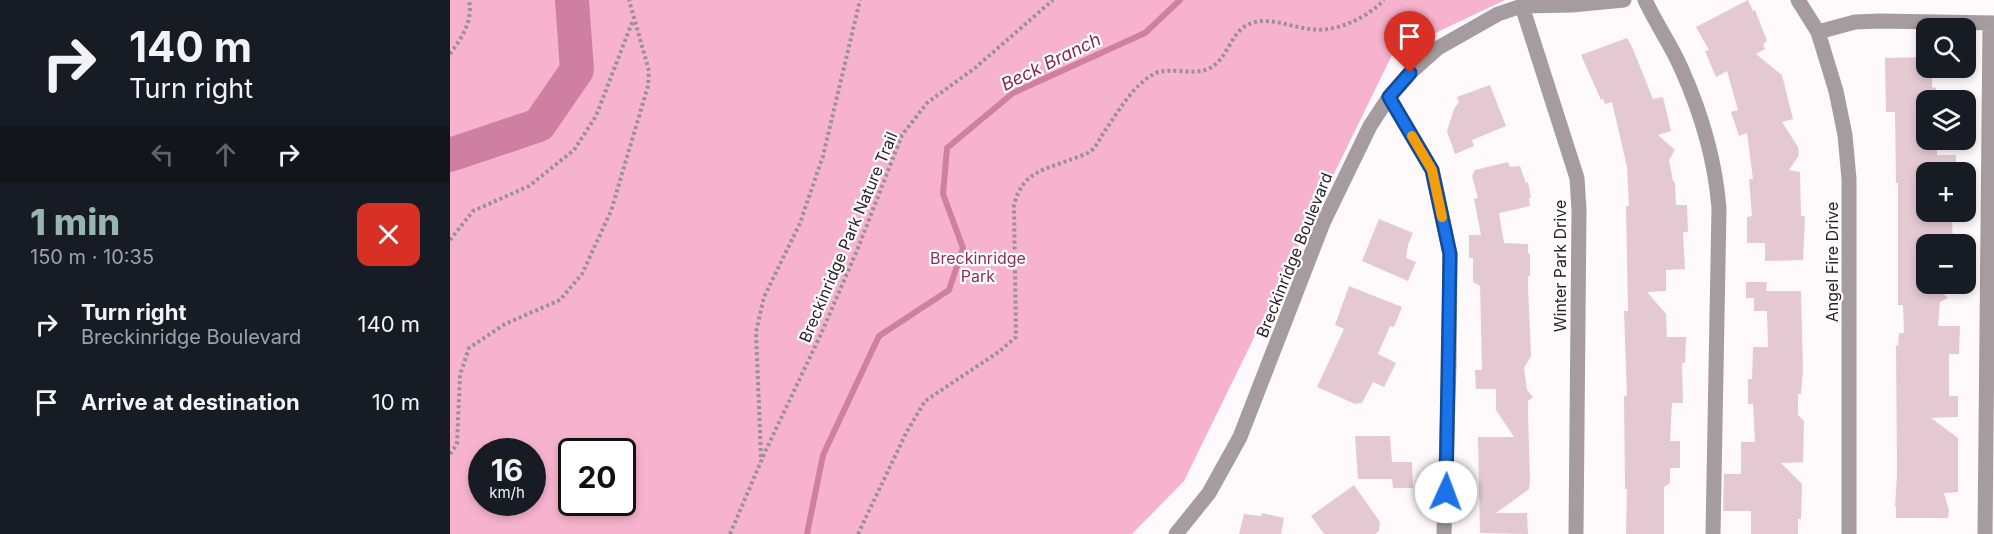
<!DOCTYPE html>
<html lang="en">
<head>
<meta charset="utf-8">
<style>
	body { margin:0; font-family:Inter,sans-serif; background:#242831; color:#f1f3f6; height:100vh; display:flex; flex-direction:column; font-size:22px; white-space:nowrap }
	* { box-sizing:border-box; margin:0 }
	p { font-size:20px; color:#9ea1a6 }
	.icon { flex:none; width:33px; height:33px; fill:none; stroke:currentColor; stroke-width:2; stroke-linecap:round; stroke-linejoin:round }
	.map { position:relative; flex:1; overflow:hidden }
	.sheet { display:flex; flex-direction:column; background:#171b24; width:450px }
	.sheet>* { flex:none }
	.guide { background:#171b24; color:#f1f3f6; overflow:hidden }
	.controls { position:absolute; left:1466px; top:18px; display:grid; gap:12px }
	.controls a { display:grid; place-items:center; width:60px; height:60px; border-radius:12px; background:#171b24; box-shadow:0 3px 9px #0003; font-size:30px }
	.speed { position:absolute; left:18px; top:438px; display:flex; gap:12px; font-size:30px; font-weight:700; text-align:center }
	.speed>* { display:grid; place-content:center; width:78px; height:78px; border-radius:50%; background:#171b24; box-shadow:0 3px 9px #0003; line-height:1 }
	.speed small { font-size:15px; font-weight:400 }
	.speed .limit { border:3px solid #111; border-radius:9px; background:#fff; color:#111 }
	.pin { position:absolute; display:grid; place-items:center; width:51px; height:51px; color:#fff; margin:-62px -26px; border-radius:50% 50% 50% 0; rotate:-45deg; box-shadow:0 0 6px #0007 }
	.pin .icon { rotate:45deg }
	.me { position:absolute; width:66px; margin:-33px; rotate:2deg; stroke-linejoin:round; filter:drop-shadow(0 0 4px #0008) }
	.turn { display:flex; align-items:center; gap:21px; height:126px; padding:0 30px; font-size:27px }
	.turn .icon { width:78px; height:78px; stroke-width:2.5 }
	.turn b { display:block; font-size:42px; line-height:51px }
	.lanes { display:flex; align-items:center; height:57px; padding:0 30px; background:#0003; justify-content:center; gap:30px; direction:ltr }
	.lanes .off { opacity:.35 }
	.round { display:grid; place-items:center; flex:none; width:63px; height:63px; border-radius:12px; background:#242831 }
	.summary { display:flex; align-items:center; justify-content:space-between; height:102px; padding:0 30px }
	h1 { font-size:36px; font-weight:800; line-height:45px; color:#97b6b0 }
	ul { padding:0; list-style:none }
	li { display:flex; align-items:center; gap:18px; height:78px; padding:0 30px }
	li div { flex:1 }
	li b { display:block; font-size:22px }
	li em { font-style:normal }
	main { display:flex; flex:1; min-height:0 }
	.map>svg:first-child { display:block }
</style>
</head>
<body>
<main>
<section class="sheet">
<div class="guide">
<div class="turn"><svg class="icon" aria-label="right" viewBox="0 0 24 24"><path d="M7 20v-9h11M14 6l5 5-5 5"/></svg><div><b>140 m</b>Turn right</div></div>
<div class="lanes"><svg class="icon off" aria-label="left" viewBox="0 0 24 24"><path d="M17 20v-9H6M10 6l-5 5 5 5"/></svg><svg class="icon off" aria-label="ahead" viewBox="0 0 24 24"><path d="M12 20V5M6 11l6-6 6 6"/></svg><svg class="icon" aria-label="right" viewBox="0 0 24 24"><path d="M7 20v-9h11M14 6l5 5-5 5"/></svg></div>
</div>
<div class="summary"><div><h1>1 min</h1><p>150 m · 10:35</p></div><a class="round" style="background:#d93025;color:#fff"><svg class="icon" aria-label="close" viewBox="0 0 24 24"><path d="M6 6l12 12M18 6L6 18"/></svg></a></div>
<ul>
<li><svg class="icon" aria-label="right" viewBox="0 0 24 24"><path d="M7 20v-9h11M14 6l5 5-5 5"/></svg><div><b>Turn right</b><p>Breckinridge Boulevard</p></div><em>140 m</em></li>
<li><svg class="icon" aria-label="arrive" viewBox="0 0 24 24"><path d="M6 21V4h12l-3 4 3 4H6"/></svg><div><b>Arrive at destination</b></div><em>10 m</em></li>
</ul>
</section>
<div class="map">
<svg width="1544" height="534" viewBox="0 0 1544 534">
	<rect width="100%" height="100%" fill="#fef9fb"/>
	<path fill="#f7b3cd" fill-rule="evenodd" d="M 0,0 L 1055,0 L 943,53 L 734,481 L 682,534 L 0,534 ZM 32,452 L 82,452 L 82,502 L 32,502 ZM 122,452 L 172,452 L 172,502 L 122,502 Z"/>
	<g fill="none" stroke-linecap="round" stroke-linejoin="round">
		<path stroke="#cf80a0" stroke-width="6" d="M 357,534 L 373,455 L 429,336 L 499,290 L 513,248 L 493,194 L 497,148 L 563,93 L 695,33 L 730,0"/>
		<path stroke="#cf80a0" stroke-width="34" d="M 0,155 L 89,125 L 127,70 L 122,0"/>
	</g>
	<path fill="#e4c9d2" d="M 1298,0 L 1303,11 L 1305,10 L 1317,41 L 1313,44 L 1315,49 L 1306,54 L 1332,75 L 1343,119 L 1332,122 L 1348,147 L 1349,155 L 1339,170 L 1350,172 L 1351,216 L 1355,216 L 1353,260 L 1315,261 L 1315,243 L 1297,243 L 1297,217 L 1302,216 L 1299,179 L 1303,179 L 1297,133 L 1289,136 L 1281,112 L 1288,110 L 1277,71 L 1266,77 L 1255,51 L 1259,50 L 1246,27 Z
		M 1177,38 L 1183,49 L 1203,99 L 1213,97 L 1221,131 L 1208,135 L 1225,150 L 1219,160 L 1223,181 L 1225,183 L 1226,205 L 1237,205 L 1238,232 L 1233,232 L 1235,269 L 1216,270 L 1216,291 L 1197,292 L 1216,314 L 1217,337 L 1236,337 L 1235,363 L 1232,363 L 1233,403 L 1222,403 L 1220,441 L 1230,441 L 1230,468 L 1220,468 L 1220,483 L 1214,487 L 1214,534 L 1176,534 L 1177,489 L 1175,489 L 1174,396 L 1177,396 L 1174,311 L 1178,311 L 1176,206 L 1179,206 L 1177,167 L 1162,102 L 1155,104 L 1153,99 L 1151,100 L 1131,55 Z
		M 1476,57 L 1476,68 L 1482,68 L 1482,87 L 1486,88 L 1486,100 L 1476,100 L 1476,140 L 1487,140 L 1487,155 L 1506,155 L 1506,172 L 1476,172 L 1476,212 L 1494,212 L 1494,221 L 1502,221 L 1503,244 L 1476,244 L 1476,284 L 1483,284 L 1498,298 L 1490,302 L 1488,326 L 1510,326 L 1509,354 L 1499,354 L 1499,396 L 1508,396 L 1508,417 L 1481,418 L 1508,438 L 1508,492 L 1494,493 L 1499,510 L 1498,518 L 1446,518 L 1446,506 L 1445,507 L 1447,473 L 1446,345 L 1448,346 L 1449,333 L 1454,333 L 1453,305 L 1448,305 L 1448,183 L 1446,183 L 1445,112 L 1436,112 L 1435,58 Z
		M 1040,85 L 1056,126 L 1022,140 L 1024,146 L 1005,154 L 997,131 L 1004,109 L 1009,102 L 1007,97 Z
		M 1058,162 L 1060,167 L 1070,166 L 1076,183 L 1078,182 L 1081,198 L 1079,198 L 1080,206 L 1049,213 L 1054,243 L 1078,244 L 1078,254 L 1080,253 L 1080,276 L 1078,276 L 1078,287 L 1081,356 L 1074,368 L 1077,390 L 1083,397 L 1078,401 L 1078,413 L 1080,481 L 1079,489 L 1046,513 L 1077,513 L 1078,534 L 1030,533 L 1028,437 L 1064,437 L 1046,410 L 1046,389 L 1026,389 L 1025,370 L 1032,370 L 1030,286 L 1023,282 L 1023,258 L 1019,258 L 1019,235 L 1031,235 L 1024,199 L 1028,198 L 1022,176 L 1025,170 Z
		M 929,219 L 963,233 L 958,245 L 956,258 L 966,262 L 958,281 L 912,261 Z
		M 1296,282 L 1317,282 L 1316,291 L 1351,291 L 1353,370 L 1351,394 L 1348,394 L 1348,415 L 1354,421 L 1353,462 L 1331,463 L 1352,484 L 1351,519 L 1348,519 L 1348,534 L 1301,534 L 1301,511 L 1273,511 L 1274,474 L 1291,474 L 1291,442 L 1305,442 L 1303,404 L 1298,404 L 1298,379 L 1302,379 L 1303,347 L 1318,347 L 1317,311 L 1304,311 L 1304,298 L 1296,298 Z
		M 899,286 L 952,307 L 944,327 L 940,326 L 928,354 L 946,363 L 934,387 L 923,382 L 912,403 L 905,404 L 867,387 L 894,329 L 885,325 Z
		M 905,436 L 940,436 L 942,462 L 962,462 L 963,488 L 943,488 L 942,479 L 908,479 Z
		M 904,485 L 930,522 L 929,531 L 925,534 L 874,534 L 861,516 Z
		M 812,513 L 834,518 L 831,534 L 789,534 L 794,514 L 811,516 Z"/>
	<g fill="none" stroke-linecap="round" stroke-linejoin="round">
		<path stroke="#999294" stroke-width="4" stroke-dasharray="3 3" stroke-linecap="butt" d="M 0,54 C 12,37 23,22 19,0
			M 0,240 L 23,211 L 79,186 L 124,150 L 146,116 L 183,20
			M 0,454 L 7,444 L 10,375 L 19,348 L 55,324 L 110,300 L 132,274 L 161,211 L 198,86 L 199,71 L 179,0
			M 311,457 L 306,332 L 314,297 L 350,223 L 373,156 L 410,0
			M 280,534 L 315,452 L 371,334 L 408,248 L 452,135 L 477,103 L 525,68 L 603,0
			M 408,534 L 456,433 L 475,401 L 550,351 L 566,337 L 564,205 C 573,170 595,170 625,158 C 630,156 637,154 641,151 C 647,146 650,138 654,132 C 669,111 682,86 704,74 C 717,66 742,76 758,69 C 777,61 780,34 797,25 C 818,15 839,27 860,29 C 885,33 917,18 934,0"/>
		<path stroke="#a69b9f" stroke-width="15" d="M 1195,0 C 1206,24 1222,46 1232,70 C 1252,115 1265,159 1269,208 L 1263,534
			M 1348,0 L 1368,32 L 1386,91 L 1395,135 L 1399,179 L 1399,534
			M 1072,6 L 1127,178 L 1129,210 L 1126,534
			M 1368,32 L 1405,22 L 1430,21 L 1544,23
			M 939,97 L 982,170 L 1000,254 L 999,365 L 994,534
			M 726,534 L 759,493 L 790,437 L 873,223 L 920,126 L 939,97 L 960,73 L 988,48 L 1048,14 L 1072,6 L 1122,5 L 1174,0
			M 1535,534 L 1540,23"/>
	</g>
	<g fill="none" stroke-linecap="round" stroke-linejoin="round">
		<defs>
			<path id="route" d="M 960,73 L 939,97 L 982,170 L 1000,254 L 996,492"/>
		</defs>
		<use href="#route" stroke="#114b97" stroke-width="15"/>
		<use href="#route" stroke="#1a73e8" stroke-width="10"/>
		<path stroke="#f59e0b" stroke-width="10" d="M 962,136 L 982,170 L 992,217"/>
	</g>
	<g text-anchor="middle" stroke-width="4.5" stroke-linejoin="round" paint-order="stroke">
		<g font-size="16" fill="#2c2225" stroke="#fff">
			<text transform="translate(398 237) rotate(-67)" y="6">Breckinridge Park Nature Trail</text>
			<text transform="translate(844 255) rotate(-68)" y="6">Breckinridge Boulevard</text>
			<text transform="translate(1382 262) rotate(-90)" y="6">Angel Fire Drive</text>
			<text transform="translate(1110 266) rotate(-90)" y="6">Winter Park Drive</text>
		</g>
		<g font-size="16" fill="#8d2f5c" stroke="#fff">
			<text x="528" y="264">Breckinridge<tspan x="528" dy="18">Park</tspan></text>
		</g>
		<g font-size="18" font-style="italic" fill="#862856" stroke="#fff">
			<text transform="translate(601 62) rotate(-26)" y="6">Beck Branch</text>
		</g>
	</g>
</svg>
<div class="controls">
<a><svg class="icon" aria-label="search" viewBox="0 0 24 24"><circle cx="10" cy="10" r="6"/><path d="M15 15l6 6"/></svg></a>
<a><svg class="icon" aria-label="layers" viewBox="0 0 24 24"><path d="M12 4l9 5-9 5-9-5zM3 14l9 5 9-5"/></svg></a>
<a>+</a>
<a>−</a>
</div>
<div class="speed"><div>16<small>km/h</small></div><div class="limit">20</div></div>
<div class="pin" style="left:960px;top:73px;background:#d93025"><svg class="icon" aria-label="arrive" viewBox="0 0 24 24"><path d="M6 21V4h12l-3 4 3 4H6"/></svg></div>
<svg class="me" style="left:996px;top:492px" viewBox="-20 -20 40 40"><circle r="19" fill="#fff"/><path d="M0-13L10 11 0 6-10 11z" fill="#1a73e8"/></svg>
</div>
</main>
</body>
</html>
